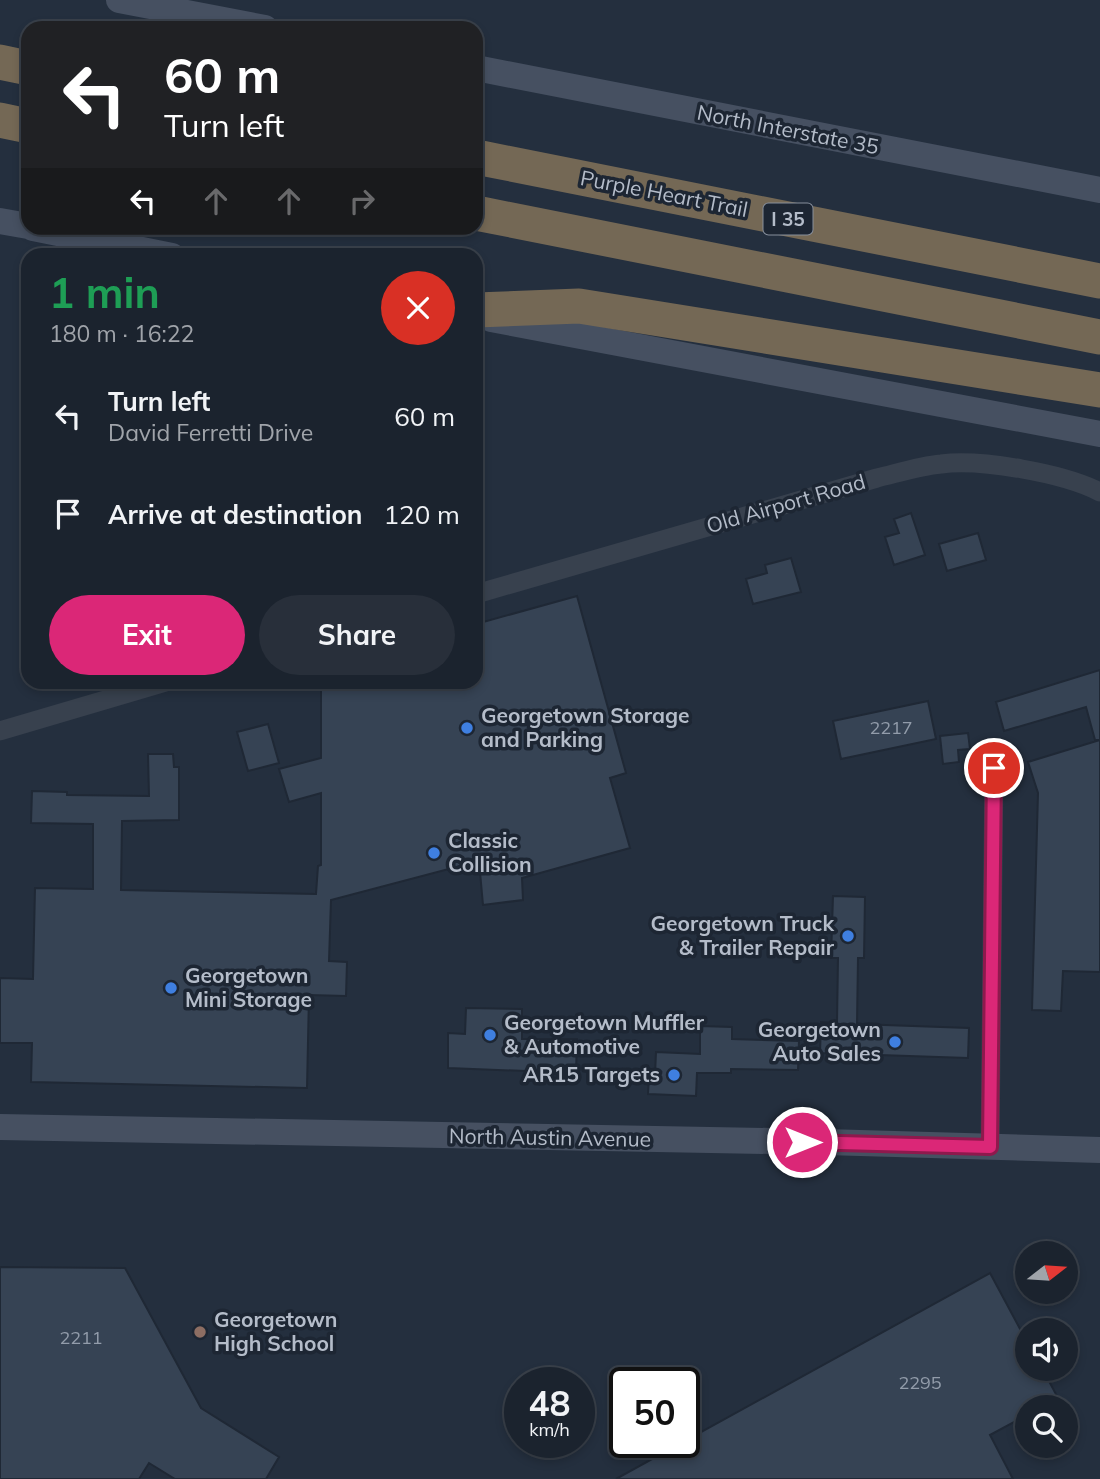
<!DOCTYPE html>
<html lang="en">
<head>
<meta charset="utf-8">
<style>
	body { margin:0; font-family:Mulish,sans-serif; background:#282f3a; color:#f1f3f6; height:100vh; display:flex; flex-direction:column; font-size:26px; white-space:nowrap }
	* { box-sizing:border-box; margin:0 }
	p { font-size:23px; color:#a0a4aa }
	.icon { flex:none; width:38px; height:38px; fill:none; stroke:currentColor; stroke-width:2; stroke-linecap:round; stroke-linejoin:round }
	.map { position:relative; flex:1; overflow:hidden }
	.panel { position:absolute; left:21px; top:248px; width:462px; height:441px; display:flex; flex-direction:column; background:#1b232e; border-radius:21px; box-shadow:0 4px 10px #0003,0 0 0 2px #39404a }
	.panel>* { flex:none }
	.banner { position:absolute; left:21px; top:21px; width:462px; height:214px; border-radius:21px; box-shadow:0 4px 10px #0003,0 0 0 2px #39404a; background:#202124; color:#fff; overflow:hidden }
	.needle { width:46px; rotate:73deg }
	.controls { position:absolute; left:1015px; top:1241px; display:grid; gap:14px }
	.controls a { display:grid; place-items:center; width:63px; height:63px; border-radius:50%; background:#1b232e; box-shadow:0 4px 10px #0003,0 0 0 2px #39404a; font-size:35px }
	.speed { position:absolute; left:504px; top:1367px; display:flex; gap:14px; font-size:35px; font-weight:700; text-align:center }
	.speed>* { display:grid; place-content:center; width:91px; height:91px; border-radius:50%; background:#1b232e; box-shadow:0 4px 10px #0003,0 0 0 2px #39404a; line-height:1 }
	.speed small { font-size:18px; font-weight:400 }
	.speed .limit { border:4px solid #111; border-radius:10px; background:#fff; color:#111 }
	.pin { position:absolute; display:grid; place-items:center; width:60px; height:60px; color:#fff; margin:-30px; border:4px solid #fff; border-radius:50%; box-shadow:0 2px 7px #0007 }
	.me { position:absolute; width:77px; margin:-38px; rotate:90deg; stroke-linejoin:round; filter:drop-shadow(0 0 5px #0008) }
	.turn { display:flex; align-items:center; gap:24px; height:147px; padding:0 28px; font-size:32px }
	.turn .icon { width:91px; height:91px; stroke-width:2.5 }
	.turn b { display:block; font-size:49px; line-height:60px }
	.lanes { display:flex; align-items:center; height:66px; padding:0 28px; background:#0003; justify-content:center; gap:35px; direction:ltr }
	.lanes .off { opacity:.35 }
	.round { display:grid; place-items:center; flex:none; width:74px; height:74px; border-radius:37px; background:#282f3a }
	.headline { display:flex; align-items:center; justify-content:space-between; height:119px; padding:0 28px }
	h1 { font-size:42px; font-weight:700; line-height:52px; color:#1e9e55 }
	.cta { display:flex; gap:14px; margin-top:auto; padding:14px 28px }
	.cta a { flex:1; height:80px; border-radius:42px; background:#db2777; color:#fff; font-size:28px; font-weight:700; line-height:80px; text-align:center }
	.cta a+a { background:#282f3a; color:#f1f3f6 }
	ul { padding:0; list-style:none }
	li { display:flex; align-items:center; gap:21px; height:98px; padding:0 28px }
	li div { flex:1 }
	li b { display:block; font-size:26px }
	li em { font-style:normal }
	.map>svg:first-child { display:block }
</style>
</head>
<body>
<div class="map">
<svg width="1100" height="1479" viewBox="0 0 1100 1479">
	<rect width="100%" height="100%" fill="#242f3e"/>
	<path fill="#364354" stroke="#1f2835" stroke-width="2" d="M 911,513 L 925,555 L 894,565 L 885,537 L 899,533 L 894,519 Z
		M 978,533 L 986,560 L 947,571 L 939,544 Z
		M 791,558 L 801,592 L 753,604 L 746,579 L 767,573 L 765,565 Z
		M 577,596 L 626,773 L 610,778 L 630,848 L 522,878 L 523,900 L 483,905 L 479,861 L 331,900 L 329,961 L 347,962 L 346,996 L 309,995 L 307,1088 L 31,1082 L 32,1043 L 0,1043 L 0,978 L 33,979 L 35,888 L 93,889 L 93,824 L 31,823 L 32,791 L 67,792 L 67,795 L 149,796 L 148,754 L 173,754 L 174,767 L 179,767 L 179,820 L 122,821 L 121,890 L 316,894 L 318,866 L 321,865 L 321,793 L 289,802 L 279,769 L 321,758 L 321,682 L 476,682 L 476,624 Z
		M 1100,670 L 1100,972 L 1063,971 L 1061,1011 L 1032,1010 L 1038,793 L 1028,762 L 1100,740 L 1095,740 L 1086,707 L 1004,731 L 996,702 Z
		M 928,701 L 936,739 L 841,759 L 833,721 Z
		M 268,724 L 279,763 L 248,771 L 237,732 Z
		M 968,733 L 970,749 L 958,750 L 959,762 L 943,764 L 940,736 Z
		M 833,896 L 865,897 L 864,958 L 858,958 L 857,1024 L 969,1028 L 968,1058 L 820,1053 L 821,1022 L 837,1023 L 838,958 L 831,958 Z
		M 466,1008 L 522,1009 L 522,1039 L 577,1039 L 576,1073 L 448,1068 L 448,1033 L 465,1034 Z
		M 700,1026 L 732,1027 L 732,1039 L 799,1041 L 798,1070 L 731,1069 L 731,1073 L 697,1073 L 696,1096 L 648,1094 L 649,1075 L 655,1075 L 656,1052 L 700,1054 Z
		M 0,1267 L 125,1268 L 201,1408 L 279,1457 L 266,1479 L 175,1479 L 149,1463 L 139,1479 L 0,1479 Z
		M 990,1273 L 1027,1342 L 1027,1368 L 1042,1368 L 1058,1398 L 1041,1407 L 1027,1407 L 1027,1415 L 990,1435 L 1013,1479 L 616,1479 Z"/>
	<g fill="none" stroke-linecap="round" stroke-linejoin="round">
		<path stroke="#38414e" stroke-width="19" d="M 476,594 L 877,478 C 898,473 920,466 941,464 C 982,459 1063,473 1100,492
			M 0,731 L 166,682
			M 990,1147 L 994,768"/>
		<path stroke="#465061" stroke-width="26" d="M 119,0 L 265,28
			M 476,68 L 1100,190
			M 0,221 L 28,226
			M 33,228 L 172,256
			M 491,319 L 1100,434
			M 0,1127 L 825,1142 L 1100,1150"/>
		<path stroke="#746855" stroke-width="35" d="M 0,62 L 28,68
			M 0,120 L 28,126
			M 476,157 L 1100,281
			M 476,213 L 1100,337
			M 476,310 L 579,306 L 1100,390"/>
	</g>
	<g fill="none" stroke-linecap="round" stroke-linejoin="round">
		<defs>
			<path id="route" d="M 802,1142 L 990,1147 L 994,768"/>
		</defs>
		<use href="#route" stroke="#8e194d" stroke-width="18"/>
		<use href="#route" stroke="#db2777" stroke-width="12"/>
	</g>
	<g fill="#3f7fe0" stroke="#1d2633" stroke-width="2.5">
		<circle cx="467" cy="728" r="7"/>
		<circle cx="434" cy="853" r="7"/>
		<circle cx="848" cy="936" r="7"/>
		<circle cx="171" cy="988" r="7"/>
		<circle cx="490" cy="1035" r="7"/>
		<circle cx="895" cy="1042" r="7"/>
		<circle cx="674" cy="1075" r="7"/>
	</g>
	<circle fill="#8d6e63" stroke="#1d2633" stroke-width="2.5" cx="200" cy="1332" r="7"/>
	<g text-anchor="middle" stroke-width="7" stroke-linejoin="round" paint-order="stroke">
		<g font-size="18" fill="#929caa">
			<text x="891" y="734">2217</text>
			<text x="81" y="1344">2211</text>
			<text x="920" y="1389">2295</text>
		</g>
		<rect fill="#1d2633" stroke="#878f9c" stroke-width="2" x="763.5" y="203.5" width="49" height="31" rx="5"/>
		<g font-size="19" font-weight="bold" fill="#b4bcc9">
			<text x="788" y="226">I 35</text>
		</g>
		<g font-size="21" fill="#b4bcc9" stroke="#1d2633">
			<text transform="translate(788 130) rotate(11)" y="7">North Interstate 35</text>
			<text transform="translate(664 194) rotate(11)" y="7">Purple Heart Trail</text>
			<text transform="translate(786 504) rotate(-16)" y="7">Old Airport Road</text>
			<text transform="translate(550 1138) rotate(1)" y="7">North Austin Avenue</text>
		</g>
		<g font-size="21" font-weight="bold" fill="#b4bcc9" stroke="#1d2633" text-anchor="start">
			<text x="481" y="723">Georgetown Storage<tspan x="481" dy="24">and Parking</tspan></text>
			<text x="448" y="848">Classic<tspan x="448" dy="24">Collision</tspan></text>
			<text x="834" y="931" text-anchor="end">Georgetown Truck<tspan x="834" dy="24">&amp; Trailer Repair</tspan></text>
			<text x="185" y="983">Georgetown<tspan x="185" dy="24">Mini Storage</tspan></text>
			<text x="504" y="1030">Georgetown Muffler<tspan x="504" dy="24">&amp; Automotive</tspan></text>
			<text x="881" y="1037" text-anchor="end">Georgetown<tspan x="881" dy="24">Auto Sales</tspan></text>
			<text x="660" y="1082" text-anchor="end">AR15 Targets</text>
			<text x="214" y="1327">Georgetown<tspan x="214" dy="24">High School</tspan></text>
		</g>
	</g>
</svg>
<div class="controls">
<a><svg class="needle" viewBox="-14 -14 28 28"><path d="M0-13l5 13h-10z" fill="#e53935"/><path d="M0 13l5-13h-10z" fill="#a0a4aa"/></svg></a>
<a><svg class="icon" aria-label="sound" viewBox="0 0 24 24"><path d="M4 9h4l5-4v14l-5-4H4zM17 9q2 3 0 6"/></svg></a>
<a><svg class="icon" aria-label="search" viewBox="0 0 24 24"><circle cx="10" cy="10" r="6"/><path d="M15 15l6 6"/></svg></a>
</div>
<div class="speed"><div>48<small>km/h</small></div><div class="limit">50</div></div>
<div class="pin" style="left:994px;top:768px;background:#d93025"><svg class="icon" aria-label="arrive" viewBox="0 0 24 24"><path d="M6 21V4h12l-3 4 3 4H6"/></svg></div>
<svg class="me" style="left:802px;top:1142px" viewBox="-20 -20 40 40"><circle r="17" fill="#db2777" stroke="#fff" stroke-width="3"/><path d="M0-11L8 9 0 5-8 9z" fill="#fff"/></svg>
<div class="banner">
<div class="turn"><svg class="icon" aria-label="left" viewBox="0 0 24 24"><path d="M17 20v-9H6M10 6l-5 5 5 5"/></svg><div><b>60 m</b>Turn left</div></div>
<div class="lanes"><svg class="icon" aria-label="left" viewBox="0 0 24 24"><path d="M17 20v-9H6M10 6l-5 5 5 5"/></svg><svg class="icon off" aria-label="ahead" viewBox="0 0 24 24"><path d="M12 20V5M6 11l6-6 6 6"/></svg><svg class="icon off" aria-label="ahead" viewBox="0 0 24 24"><path d="M12 20V5M6 11l6-6 6 6"/></svg><svg class="icon off" aria-label="right" viewBox="0 0 24 24"><path d="M7 20v-9h11M14 6l5 5-5 5"/></svg></div>
</div>
<section class="panel">
<div class="headline"><div><h1>1 min</h1><p>180 m · 16:22</p></div><a class="round" style="background:#d93025;color:#fff"><svg class="icon" aria-label="close" viewBox="0 0 24 24"><path d="M6 6l12 12M18 6L6 18"/></svg></a></div>
<ul>
<li><svg class="icon" aria-label="left" viewBox="0 0 24 24"><path d="M17 20v-9H6M10 6l-5 5 5 5"/></svg><div><b>Turn left</b><p>David Ferretti Drive</p></div><em>60 m</em></li>
<li><svg class="icon" aria-label="arrive" viewBox="0 0 24 24"><path d="M6 21V4h12l-3 4 3 4H6"/></svg><div><b>Arrive at destination</b></div><em>120 m</em></li>
</ul>
<div class="cta"><a>Exit</a><a>Share</a></div>
</section>
</div>
</body>
</html>
